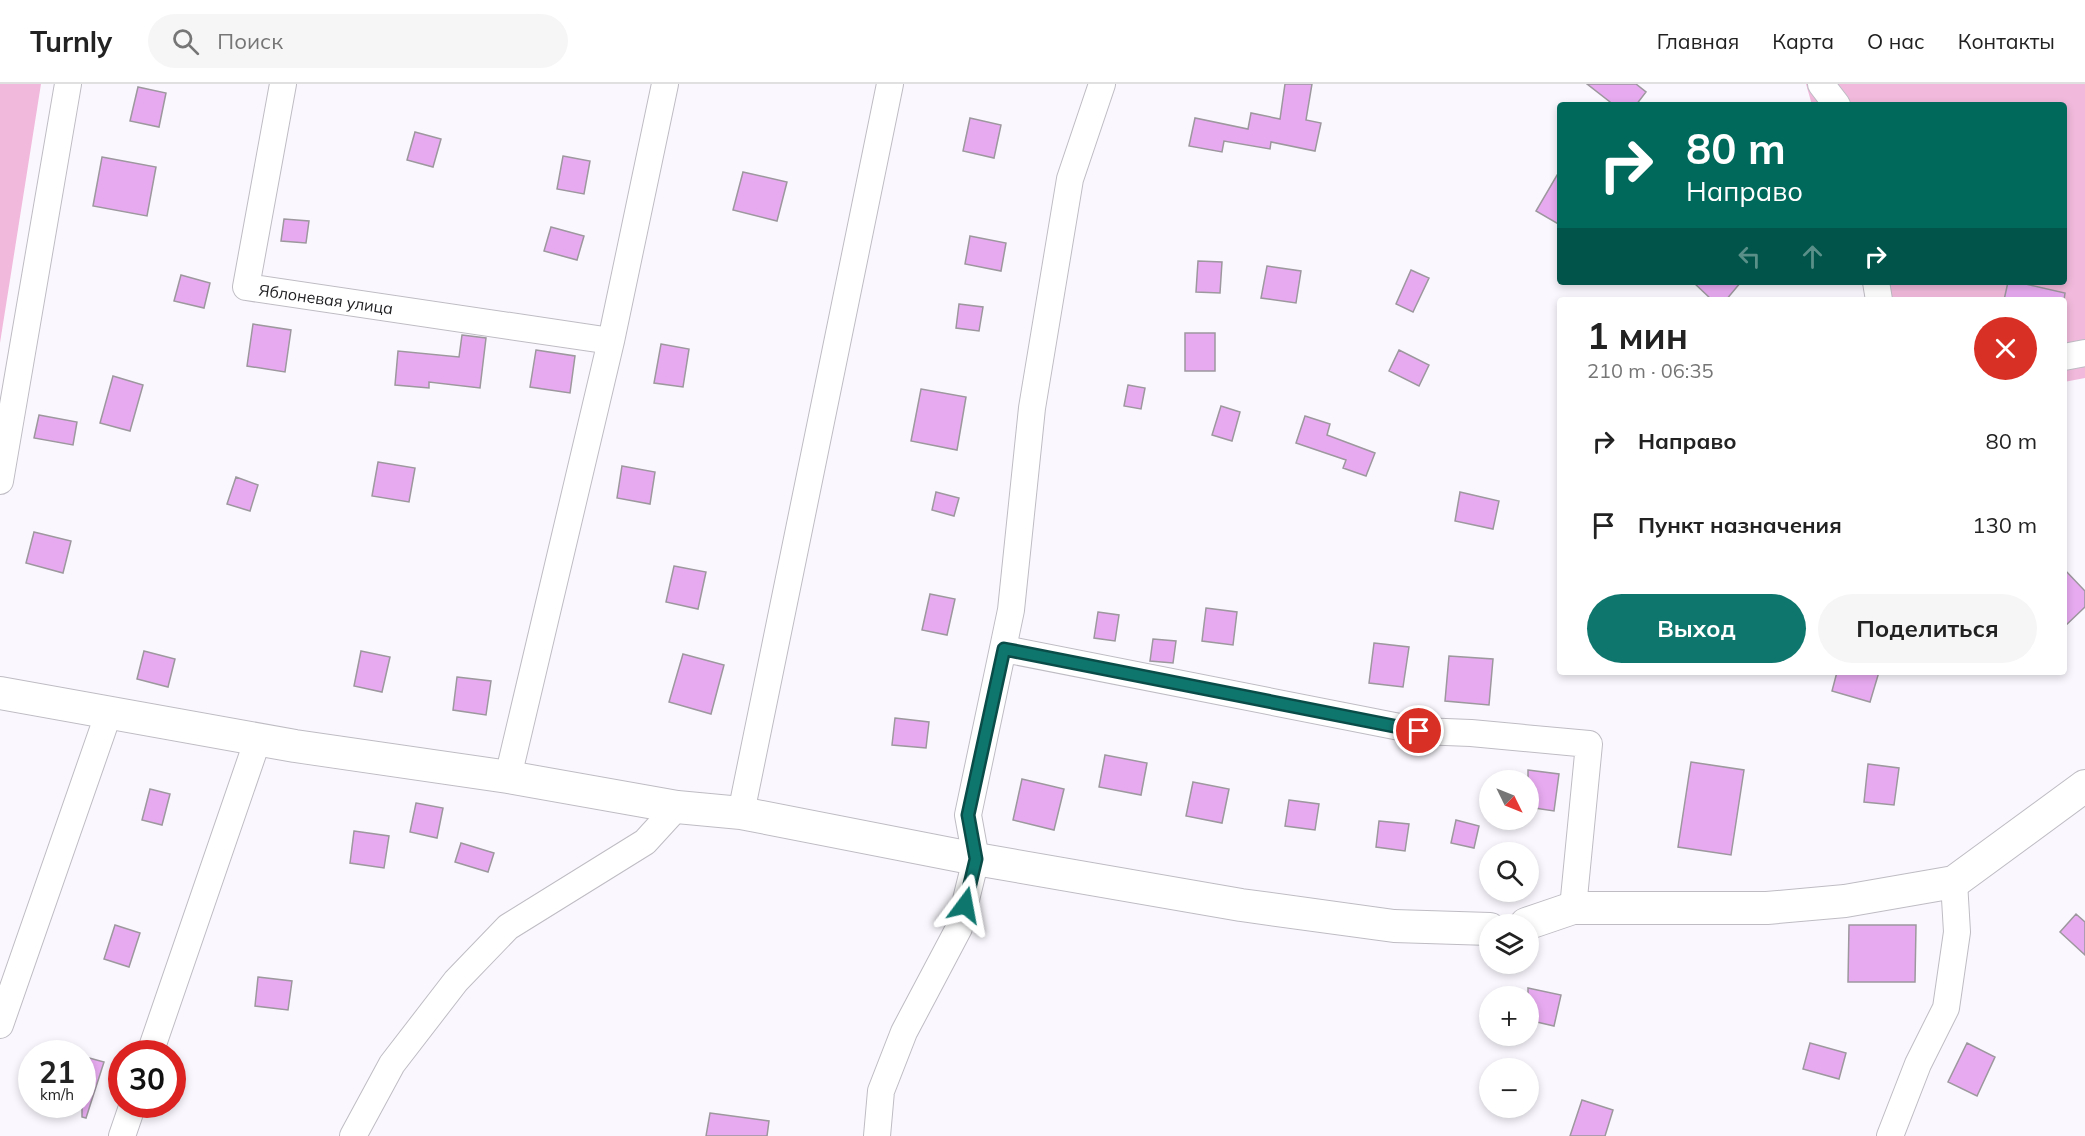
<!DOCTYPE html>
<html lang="ru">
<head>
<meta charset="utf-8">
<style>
	body { margin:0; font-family:Mulish,sans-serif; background:#f6f6f6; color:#222; height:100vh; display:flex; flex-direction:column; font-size:22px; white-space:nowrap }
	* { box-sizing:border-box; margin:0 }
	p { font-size:20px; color:#767676 }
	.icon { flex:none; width:33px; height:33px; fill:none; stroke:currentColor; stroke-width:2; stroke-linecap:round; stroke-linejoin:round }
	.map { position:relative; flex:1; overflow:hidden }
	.panel { position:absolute; left:1557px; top:213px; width:510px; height:378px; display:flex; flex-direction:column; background:#fff; border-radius:6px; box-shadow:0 3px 9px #0003 }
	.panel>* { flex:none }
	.banner { position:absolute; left:1557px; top:18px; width:510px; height:183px; border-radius:6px; box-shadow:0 3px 9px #0003; background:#00695c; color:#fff; overflow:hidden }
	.needle { width:39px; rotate:133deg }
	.fabs { position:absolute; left:1479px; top:686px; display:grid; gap:12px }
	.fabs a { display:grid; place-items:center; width:60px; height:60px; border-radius:50%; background:#fff; box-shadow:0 3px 9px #0003; font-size:30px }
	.speed { position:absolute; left:18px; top:956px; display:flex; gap:12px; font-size:30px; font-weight:700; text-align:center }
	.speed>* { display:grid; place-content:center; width:78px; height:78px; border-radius:50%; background:#fff; box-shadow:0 3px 9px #0003; line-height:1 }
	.speed small { font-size:15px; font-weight:400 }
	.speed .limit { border:9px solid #d22; background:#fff; color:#111 }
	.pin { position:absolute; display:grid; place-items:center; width:51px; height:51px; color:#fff; margin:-26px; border:3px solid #fff; border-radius:50%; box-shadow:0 2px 6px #0007 }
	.me { position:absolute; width:66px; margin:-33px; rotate:13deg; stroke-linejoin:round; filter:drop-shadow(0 0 4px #0008) }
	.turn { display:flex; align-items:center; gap:21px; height:126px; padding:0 30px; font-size:27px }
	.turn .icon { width:78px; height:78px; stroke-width:2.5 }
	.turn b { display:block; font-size:42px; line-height:51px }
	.lanes { display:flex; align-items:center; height:57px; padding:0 30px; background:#0003; justify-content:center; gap:30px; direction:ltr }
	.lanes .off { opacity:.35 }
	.round { display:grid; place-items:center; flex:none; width:63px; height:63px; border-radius:32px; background:#f6f6f6 }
	.summary { display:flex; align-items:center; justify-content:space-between; height:102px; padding:0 30px }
	h1 { font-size:36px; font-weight:700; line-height:45px }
	.primary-button { display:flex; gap:12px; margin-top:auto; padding:12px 30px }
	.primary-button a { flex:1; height:69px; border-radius:36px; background:#0f766e; color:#fff; font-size:24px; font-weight:700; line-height:69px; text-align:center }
	.primary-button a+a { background:#f6f6f6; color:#222 }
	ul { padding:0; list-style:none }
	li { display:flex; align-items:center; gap:18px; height:84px; padding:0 30px }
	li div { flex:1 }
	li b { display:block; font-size:22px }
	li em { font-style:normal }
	header { display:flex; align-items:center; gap:36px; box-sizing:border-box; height:84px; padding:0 30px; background:#fff; border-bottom:2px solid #e0e0e0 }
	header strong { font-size:28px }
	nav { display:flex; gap:33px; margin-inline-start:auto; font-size:21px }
	.search { width:420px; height:54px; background:#f6f6f6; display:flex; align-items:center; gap:15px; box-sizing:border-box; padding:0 21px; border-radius:33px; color:#767676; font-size:22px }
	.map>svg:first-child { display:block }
</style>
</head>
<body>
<header>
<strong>Turnly</strong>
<div class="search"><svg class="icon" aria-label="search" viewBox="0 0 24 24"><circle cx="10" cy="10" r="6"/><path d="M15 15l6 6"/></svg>Поиск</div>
<nav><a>Главная</a><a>Карта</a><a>О нас</a><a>Контакты</a></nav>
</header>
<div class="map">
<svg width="2085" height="1052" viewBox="0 0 2085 1052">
	<rect width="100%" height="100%" fill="#faf8fe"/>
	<path fill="#f1badc" d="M 0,0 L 41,0 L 0,259 Z
		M 1806,0 L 2085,0 L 2085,294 L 2064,298 L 2064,216 L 1870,216 L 1865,198 L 2064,198 L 2064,21 L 1812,21 Z"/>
	<path fill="#e7aaf0" stroke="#9d979e" stroke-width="1.5" d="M 1285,0 L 1312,0 L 1306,36 L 1321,39 L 1315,67 L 1271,58 L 1270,65 L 1224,57 L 1222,68 L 1189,62 L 1195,34 L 1248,45 L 1251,29 L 1280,35 Z
		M 1587,0 L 1636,0 L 1646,8 L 1636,21 L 1614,21 Z
		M 138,3 L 166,9 L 159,43 L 130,37 Z
		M 970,34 L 1001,41 L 994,74 L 963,67 Z
		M 415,48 L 441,55 L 433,83 L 407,76 Z
		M 563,72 L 590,77 L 584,110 L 557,105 Z
		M 102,73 L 156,83 L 147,132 L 93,122 Z
		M 1560,86 L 1560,141 L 1536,127 Z
		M 743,88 L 787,98 L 777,137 L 733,126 Z
		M 284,135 L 309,137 L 306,159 L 281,157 Z
		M 551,143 L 584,152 L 577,176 L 544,167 Z
		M 970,152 L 1006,159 L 1001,187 L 965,180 Z
		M 1198,177 L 1222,178 L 1220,209 L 1196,208 Z
		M 1267,182 L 1301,187 L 1296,219 L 1261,214 Z
		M 1411,186 L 1429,194 L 1413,228 L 1396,220 Z
		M 181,191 L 210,199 L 204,224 L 174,217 Z
		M 1693,198 L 1741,198 L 1726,216 L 1712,216 Z
		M 2008,198 L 2017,198 L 2065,209 L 2064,216 L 2004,216 Z
		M 959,220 L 983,223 L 979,247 L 956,244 Z
		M 253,240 L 291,246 L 285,288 L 247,282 Z
		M 1185,249 L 1215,249 L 1215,287 L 1185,287 Z
		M 462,251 L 486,254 L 480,304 L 429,298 L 429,304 L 395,301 L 398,267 L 459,273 Z
		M 661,260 L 689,265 L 683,303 L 654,299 Z
		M 536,266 L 575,272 L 570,309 L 530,303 Z
		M 1399,266 L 1429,281 L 1419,302 L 1389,287 Z
		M 113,292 L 143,301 L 130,347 L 100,339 Z
		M 1128,301 L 1145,304 L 1141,325 L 1124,322 Z
		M 921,305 L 966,313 L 957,366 L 911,357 Z
		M 1221,322 L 1240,328 L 1232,357 L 1212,351 Z
		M 39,331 L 77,338 L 73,361 L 34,354 Z
		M 1305,332 L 1330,340 L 1327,351 L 1375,369 L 1366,392 L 1343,384 L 1346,376 L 1296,359 Z
		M 378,378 L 415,384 L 409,418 L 372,412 Z
		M 622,382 L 655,388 L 650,420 L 617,414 Z
		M 236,393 L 258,401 L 250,427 L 227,420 Z
		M 936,408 L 959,414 L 954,432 L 932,426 Z
		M 1460,408 L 1499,417 L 1493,445 L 1455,437 Z
		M 34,448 L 71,457 L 63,489 L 26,479 Z
		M 674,482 L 706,488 L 698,525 L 666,518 Z
		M 2064,485 L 2085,507 L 2085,523 L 2064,543 Z
		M 930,510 L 955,515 L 947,551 L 922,546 Z
		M 1206,524 L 1237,528 L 1233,561 L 1202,557 Z
		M 1098,528 L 1119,531 L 1115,557 L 1094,554 Z
		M 1153,555 L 1176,557 L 1173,579 L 1150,577 Z
		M 1374,559 L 1409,563 L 1403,603 L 1369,599 Z
		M 144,567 L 175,575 L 168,603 L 137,595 Z
		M 361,567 L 390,573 L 382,608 L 354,602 Z
		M 683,570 L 724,581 L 711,630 L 669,618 Z
		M 1449,572 L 1493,575 L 1489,621 L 1445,617 Z
		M 1837,588 L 1879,588 L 1870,618 L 1832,607 Z
		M 457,593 L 491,597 L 486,631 L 453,626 Z
		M 895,634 L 929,638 L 926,664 L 892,661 Z
		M 1105,671 L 1147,679 L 1141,711 L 1099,703 Z
		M 1691,678 L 1744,686 L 1731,771 L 1678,763 Z
		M 1868,680 L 1899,684 L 1894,721 L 1864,718 Z
		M 1528,686 L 1559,690 L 1554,727 L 1528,723 Z
		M 1022,695 L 1064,705 L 1054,746 L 1013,736 Z
		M 1193,698 L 1229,705 L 1222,739 L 1186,732 Z
		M 150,705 L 170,710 L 162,741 L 142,736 Z
		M 1289,716 L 1319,720 L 1315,746 L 1285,742 Z
		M 416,719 L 443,724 L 437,754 L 410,748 Z
		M 1456,736 L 1479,742 L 1474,764 L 1451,759 Z
		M 1379,737 L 1409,740 L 1405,767 L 1376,763 Z
		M 354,747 L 389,752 L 384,784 L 350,779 Z
		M 461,759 L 494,769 L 488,788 L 455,778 Z
		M 2076,830 L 2085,838 L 2085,871 L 2060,848 Z
		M 115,841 L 140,849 L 129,883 L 104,875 Z
		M 1849,841 L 1916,841 L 1915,898 L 1848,898 Z
		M 258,893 L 292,897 L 288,926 L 255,922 Z
		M 1528,904 L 1561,911 L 1554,942 L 1528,936 Z
		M 1810,959 L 1846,969 L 1839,995 L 1803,985 Z
		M 1967,959 L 1995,973 L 1977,1012 L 1948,998 Z
		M 82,972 L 104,978 L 86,1034 L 82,1033 Z
		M 1582,1016 L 1613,1026 L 1605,1052 L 1570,1052 Z
		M 710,1029 L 769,1037 L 767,1052 L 706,1052 Z"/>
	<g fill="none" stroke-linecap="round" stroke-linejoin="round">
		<defs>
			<path id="minor" d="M 283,0 L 246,203 L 611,257
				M 1821,0 L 1837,21
				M 1876,198 L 1879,216
				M 2064,273 L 2085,269
				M 0,397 L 68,0
				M 1004,565 L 1420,647 L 1471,649 L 1589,660 L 1573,824
				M 508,693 L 611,257 L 665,0
				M 741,729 L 890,0
				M 0,941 L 109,628
				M 150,969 L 258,655
				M 122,1052 L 133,1020
				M 353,1052 L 392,980 L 456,897 L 508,843 L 645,758 L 677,723
				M 877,1052 L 881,1007 L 904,948 L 959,844 L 976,775 L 968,731 L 1011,526 L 1032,324 L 1070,95 L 1102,0
				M 1890,1052 L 1918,980 L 1946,924 L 1957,848 L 1954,798"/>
			<path id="tertiary" d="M 0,609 L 295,662 L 508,693 L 677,723 L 741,729 L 976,775 L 1241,821 L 1394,842 L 1490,845
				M 1526,840 L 1573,824 L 1767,824 L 1845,817 L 1954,798 L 2085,702"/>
		</defs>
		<use href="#minor" stroke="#bfbcc4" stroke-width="28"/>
		<use href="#tertiary" stroke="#bfbcc4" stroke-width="34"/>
		<use href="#minor" stroke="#fff" stroke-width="26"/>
		<use href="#tertiary" stroke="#fff" stroke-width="32"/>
	</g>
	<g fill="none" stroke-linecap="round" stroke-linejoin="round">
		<defs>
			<path id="route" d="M 965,821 L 976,775 L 968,731 L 1004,565 L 1419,647"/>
		</defs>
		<use href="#route" stroke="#0a4d48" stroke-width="15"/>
		<use href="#route" stroke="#0f766e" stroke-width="10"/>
	</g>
	<g text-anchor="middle" stroke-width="6" stroke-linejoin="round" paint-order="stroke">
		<g font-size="16" fill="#222124" stroke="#fff">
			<text transform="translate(326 215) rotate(8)" y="6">Яблоневая улица</text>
		</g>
	</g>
</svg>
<div class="fabs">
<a><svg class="needle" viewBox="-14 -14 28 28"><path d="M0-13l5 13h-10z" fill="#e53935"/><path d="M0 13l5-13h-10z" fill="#767676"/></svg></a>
<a><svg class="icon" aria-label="search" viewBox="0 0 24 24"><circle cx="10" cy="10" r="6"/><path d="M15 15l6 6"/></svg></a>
<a><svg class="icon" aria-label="layers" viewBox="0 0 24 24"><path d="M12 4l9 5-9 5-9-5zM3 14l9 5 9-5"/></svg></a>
<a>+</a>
<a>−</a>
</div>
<div class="speed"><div>21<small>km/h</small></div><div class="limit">30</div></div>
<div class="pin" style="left:1419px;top:647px;background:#d93025"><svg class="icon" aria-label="arrive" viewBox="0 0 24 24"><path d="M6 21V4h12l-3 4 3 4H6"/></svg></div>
<svg class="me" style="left:965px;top:821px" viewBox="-20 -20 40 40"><path d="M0-17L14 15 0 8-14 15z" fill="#0f766e" stroke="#fff" stroke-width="4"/></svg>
<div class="banner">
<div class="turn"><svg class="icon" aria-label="right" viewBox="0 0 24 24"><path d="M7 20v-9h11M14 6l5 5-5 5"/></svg><div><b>80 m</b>Направо</div></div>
<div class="lanes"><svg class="icon off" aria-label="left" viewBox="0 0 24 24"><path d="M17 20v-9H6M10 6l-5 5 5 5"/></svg><svg class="icon off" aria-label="ahead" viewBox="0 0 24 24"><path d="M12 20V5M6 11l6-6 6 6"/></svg><svg class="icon" aria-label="right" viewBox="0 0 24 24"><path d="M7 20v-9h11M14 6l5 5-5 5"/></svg></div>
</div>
<section class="panel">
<div class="summary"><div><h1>1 мин</h1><p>210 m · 06:35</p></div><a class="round" style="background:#d93025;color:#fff"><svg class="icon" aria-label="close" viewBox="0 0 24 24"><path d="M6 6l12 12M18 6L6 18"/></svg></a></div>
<ul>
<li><svg class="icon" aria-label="right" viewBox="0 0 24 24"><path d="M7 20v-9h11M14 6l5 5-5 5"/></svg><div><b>Направо</b></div><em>80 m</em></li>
<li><svg class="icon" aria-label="arrive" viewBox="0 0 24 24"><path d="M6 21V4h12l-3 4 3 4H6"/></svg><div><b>Пункт назначения</b></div><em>130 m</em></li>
</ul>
<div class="primary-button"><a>Выход</a><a>Поделиться</a></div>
</section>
</div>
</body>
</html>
